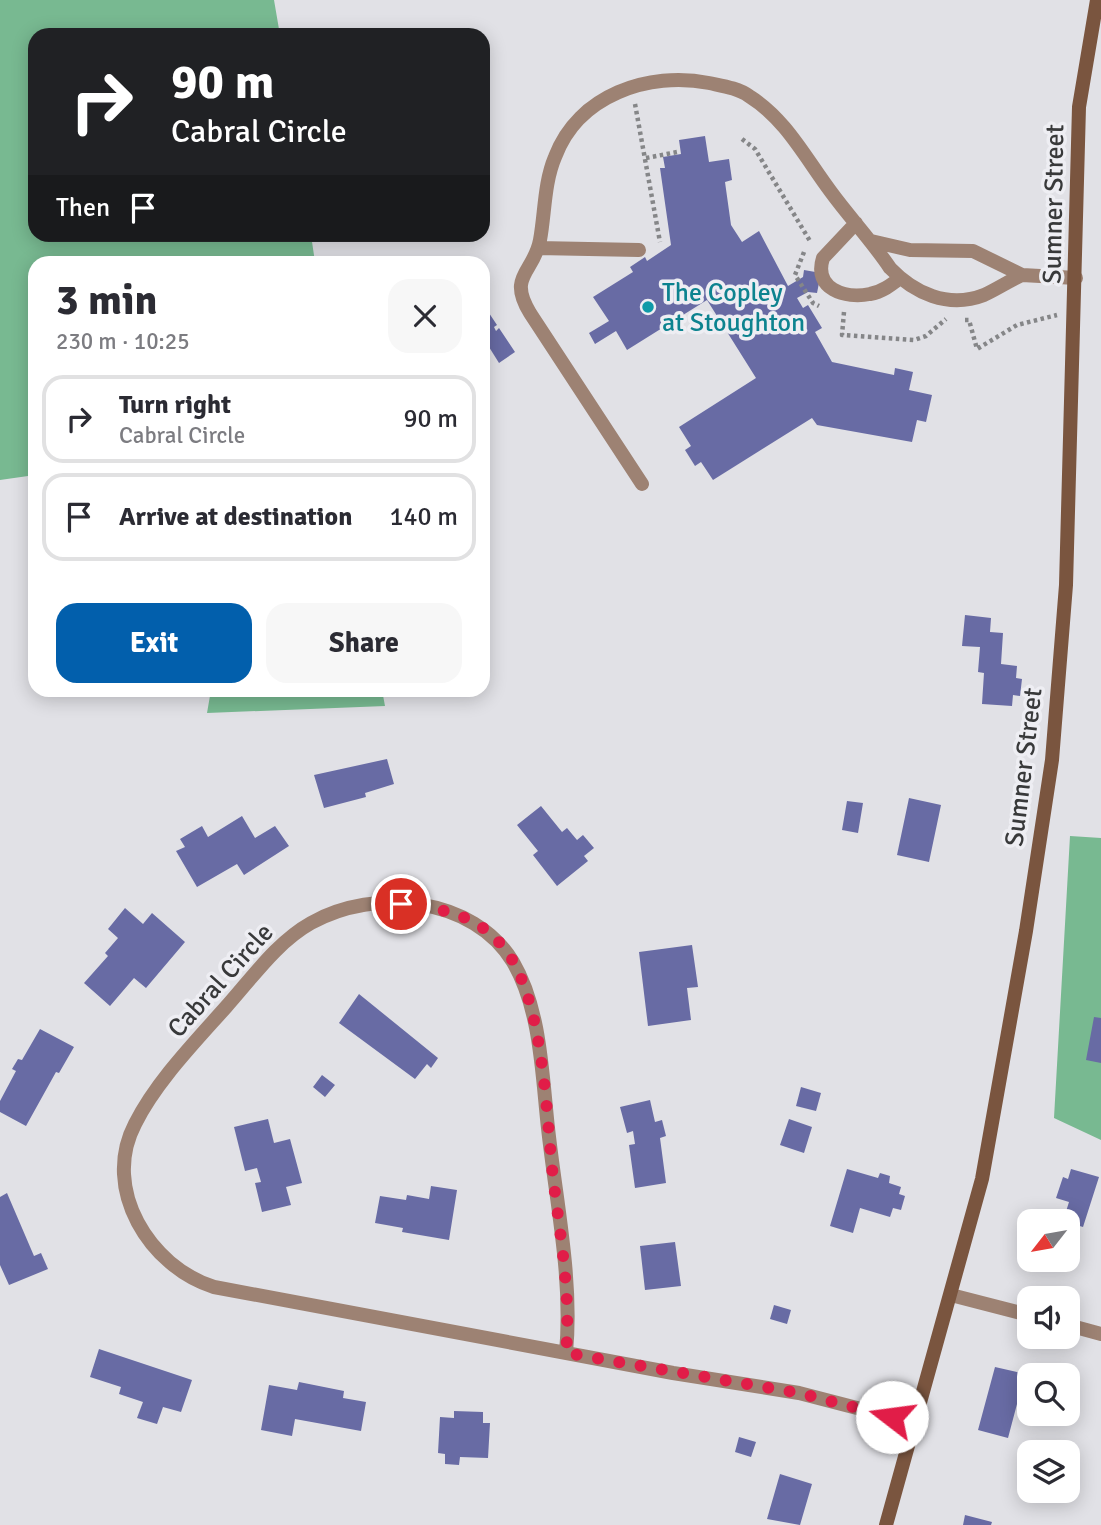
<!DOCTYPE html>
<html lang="en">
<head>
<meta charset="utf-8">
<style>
	body { margin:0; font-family:Signika,sans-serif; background:#f7f7f7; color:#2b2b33; height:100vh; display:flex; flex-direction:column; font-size:26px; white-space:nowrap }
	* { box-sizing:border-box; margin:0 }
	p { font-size:23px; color:#7c7c81 }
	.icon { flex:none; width:38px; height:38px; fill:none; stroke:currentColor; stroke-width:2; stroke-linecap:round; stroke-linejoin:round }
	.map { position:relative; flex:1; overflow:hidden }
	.side { position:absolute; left:28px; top:256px; width:462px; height:441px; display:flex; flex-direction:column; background:#fff; border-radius:21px; box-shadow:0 4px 18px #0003 }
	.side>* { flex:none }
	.top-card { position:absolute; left:28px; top:28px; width:462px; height:214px; border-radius:21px; box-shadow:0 4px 18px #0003; background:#202124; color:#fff; overflow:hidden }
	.needle { width:46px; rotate:239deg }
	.tools { position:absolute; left:1017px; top:1209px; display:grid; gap:14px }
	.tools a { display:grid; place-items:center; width:63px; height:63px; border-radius:14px; background:#fff; box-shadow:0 4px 18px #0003; font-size:35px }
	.pin { position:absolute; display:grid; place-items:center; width:60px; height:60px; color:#fff; margin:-30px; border:4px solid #fff; border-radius:50%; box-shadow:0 2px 7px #0007 }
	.me { position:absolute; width:77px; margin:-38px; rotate:285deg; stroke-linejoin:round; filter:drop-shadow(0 0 5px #0008) }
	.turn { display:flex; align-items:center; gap:24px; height:147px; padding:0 28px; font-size:32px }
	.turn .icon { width:91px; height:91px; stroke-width:2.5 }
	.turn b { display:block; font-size:49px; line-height:60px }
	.then { display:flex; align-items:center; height:66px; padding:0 28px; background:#0003; gap:14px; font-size:26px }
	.round { display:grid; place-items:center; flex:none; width:74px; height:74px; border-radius:21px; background:#f7f7f7 }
	.summary { display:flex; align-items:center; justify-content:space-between; height:119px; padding:0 28px }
	h1 { font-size:42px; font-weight:700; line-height:52px }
	.cta { display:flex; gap:14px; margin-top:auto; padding:14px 28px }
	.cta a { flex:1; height:80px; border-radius:21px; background:#025fac; color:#fff; font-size:28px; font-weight:700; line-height:80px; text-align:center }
	.cta a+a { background:#f7f7f7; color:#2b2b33 }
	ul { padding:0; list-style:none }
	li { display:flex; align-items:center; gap:21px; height:88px; margin:0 14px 10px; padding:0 14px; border:4px solid #e1e1e2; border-radius:21px }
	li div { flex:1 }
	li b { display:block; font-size:26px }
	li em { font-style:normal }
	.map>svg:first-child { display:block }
</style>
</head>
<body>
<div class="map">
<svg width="1101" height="1525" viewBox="0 0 1101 1525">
	<rect width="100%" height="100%" fill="#e1e1e6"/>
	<path fill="#78b991" d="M 0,0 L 274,0 L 280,35 L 35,35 L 35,234 L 311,235 L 315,262 L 35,262 L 35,475 L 0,480 Z
		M 211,690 L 382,690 L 385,706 L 207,713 Z
		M 1070,836 L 1101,838 L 1101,1140 L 1054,1118 Z"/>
	<path fill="#686ba4" d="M 705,136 L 709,162 L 729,159 L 732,180 L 725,182 L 731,225 L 742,242 L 759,231 L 788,286 L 803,277 L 804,270 L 821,273 L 817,293 L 808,292 L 797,298 L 803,308 L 808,305 L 822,328 L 815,332 L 832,362 L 894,375 L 895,368 L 913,372 L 909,390 L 932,395 L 926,422 L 917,420 L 912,442 L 817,425 L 812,418 L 713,480 L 701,462 L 695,466 L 685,450 L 691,446 L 679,427 L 756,378 L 707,300 L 627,350 L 616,331 L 595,344 L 589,333 L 609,321 L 593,297 L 633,272 L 630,267 L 645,257 L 647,261 L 671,245 L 660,168 L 665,168 L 663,157 L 681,154 L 679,140 Z
		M 483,304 L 497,325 L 494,327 L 496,331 L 499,328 L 515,352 L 499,363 L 484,339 L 490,335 L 487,330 L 483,333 Z
		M 965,615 L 991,618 L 990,632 L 1003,633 L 1001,664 L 1017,666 L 1016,678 L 1022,679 L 1020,696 L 1013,695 L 1012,706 L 982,704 L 984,673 L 978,672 L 980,647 L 962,646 Z
		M 387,759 L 394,784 L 365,793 L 366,797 L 324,808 L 314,775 Z
		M 909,798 L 941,805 L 929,862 L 897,855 Z
		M 847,801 L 863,803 L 858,833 L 842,830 Z
		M 541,806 L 562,832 L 567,828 L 577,840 L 583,835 L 594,848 L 584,856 L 588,861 L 557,886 L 533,855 L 538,851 L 517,825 Z
		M 242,816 L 255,838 L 275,826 L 289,846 L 244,875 L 237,864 L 197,887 L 176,851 L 185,847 L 180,839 L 202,826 L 208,837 Z
		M 125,908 L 143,924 L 152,913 L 185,942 L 146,988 L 134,978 L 110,1006 L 84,983 L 108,956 L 105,953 L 118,938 L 108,929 Z
		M 692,945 L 698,987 L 687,988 L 691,1020 L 648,1026 L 639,952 Z
		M 359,994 L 438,1058 L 431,1068 L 427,1064 L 415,1079 L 339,1023 Z
		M 1094,1017 L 1101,1018 L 1101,1063 L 1086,1060 Z
		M 40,1029 L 74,1047 L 59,1073 L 56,1072 L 26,1126 L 0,1112 L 0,1101 L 16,1071 L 12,1069 L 18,1059 L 22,1060 Z
		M 322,1075 L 335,1085 L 325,1097 L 313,1087 Z
		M 801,1087 L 821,1093 L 816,1111 L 796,1106 Z
		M 650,1100 L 655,1122 L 662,1120 L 666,1136 L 660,1138 L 666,1183 L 635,1188 L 629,1145 L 635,1144 L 633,1131 L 627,1133 L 620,1107 Z
		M 268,1119 L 274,1143 L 290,1139 L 302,1183 L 286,1187 L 291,1205 L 262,1212 L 255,1183 L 261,1182 L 257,1168 L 245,1171 L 234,1127 Z
		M 789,1119 L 812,1127 L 804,1153 L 780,1145 Z
		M 847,1169 L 878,1178 L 880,1173 L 890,1176 L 889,1183 L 901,1187 L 899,1194 L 905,1196 L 901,1210 L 893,1208 L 890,1217 L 860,1208 L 853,1233 L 830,1226 Z
		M 1071,1169 L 1099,1177 L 1083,1227 L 1063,1221 L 1069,1202 L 1056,1198 L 1063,1177 L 1068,1179 Z
		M 431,1186 L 457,1190 L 449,1240 L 402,1232 L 403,1228 L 375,1223 L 380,1196 L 406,1200 L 407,1195 L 429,1199 Z
		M 7,1193 L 34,1256 L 41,1253 L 48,1269 L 9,1285 L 0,1265 L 0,1197 Z
		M 675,1242 L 681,1286 L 645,1290 L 640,1246 Z
		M 774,1305 L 791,1310 L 787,1324 L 770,1319 Z
		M 99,1349 L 192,1380 L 181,1412 L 163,1407 L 157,1424 L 137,1418 L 143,1402 L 119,1394 L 121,1387 L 90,1377 Z
		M 995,1367 L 1025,1374 L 1008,1438 L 978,1430 Z
		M 299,1382 L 344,1391 L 343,1398 L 366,1402 L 361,1431 L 295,1419 L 292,1436 L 261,1430 L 269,1385 L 297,1390 Z
		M 454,1411 L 483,1412 L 483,1423 L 490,1423 L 488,1458 L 460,1457 L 459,1465 L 445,1464 L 445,1454 L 438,1453 L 440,1417 L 454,1418 Z
		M 739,1437 L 756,1442 L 751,1457 L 735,1452 Z
		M 780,1474 L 812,1484 L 800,1525 L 767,1519 Z
		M 965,1515 L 992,1522 L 991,1525 L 963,1525 Z"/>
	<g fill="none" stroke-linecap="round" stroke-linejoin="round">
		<path stroke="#858688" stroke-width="4.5" stroke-dasharray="3.5 3.5" stroke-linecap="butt" d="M 635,104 L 660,242
			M 742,139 L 755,149 L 810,241
			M 646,158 L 677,152
			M 804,252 L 795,275 L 813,303 L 819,306
			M 844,312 L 842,335 L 914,340 L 926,336 L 946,319
			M 965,320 L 969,320 L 977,349 L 1017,325 L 1057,315"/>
		<path stroke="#9d8273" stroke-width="14" d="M 856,223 L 823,258 C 813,289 845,299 870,294 C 882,292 891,285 900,278
			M 871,241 L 910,250 L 973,251 L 1022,275 L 1076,278
			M 538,248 L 639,250
			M 642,484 L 530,313 C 507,275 534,273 540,240 C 545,213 544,183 555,157 C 578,95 649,71 709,83 C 723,86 738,88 749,96 C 786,119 806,159 831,192 C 850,218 872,241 890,268 C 914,293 948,309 984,295 C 997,289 1009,281 1022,275"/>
		<path stroke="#9d8273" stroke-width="14" d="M 951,1295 L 1029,1315
			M 1068,1325 L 1101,1334
			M 566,1353 C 573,1279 556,1202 548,1128 C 542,1075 541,1010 513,962 C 474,897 375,887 311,923 C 277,942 252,978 226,1007 C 194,1043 156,1082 135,1124 C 101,1189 150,1267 214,1287 L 673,1373 L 799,1393 L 915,1423"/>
		<path stroke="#7a553f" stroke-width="14" d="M 886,1525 L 982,1179 L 1026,931 L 1052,760 L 1066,585 L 1079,107 L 1097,0"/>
	</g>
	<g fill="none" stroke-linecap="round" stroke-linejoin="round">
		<path stroke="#e11d48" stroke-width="12" stroke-dasharray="0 21.6" d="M 401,904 C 442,908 478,915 505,949 C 544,1000 546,1114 553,1177 C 560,1235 571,1294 566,1353 L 799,1393 L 892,1417"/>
	</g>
	<circle fill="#0f9aa8" stroke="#eeeef3" stroke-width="2.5" cx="648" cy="307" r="7"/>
	<g text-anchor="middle" stroke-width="7" stroke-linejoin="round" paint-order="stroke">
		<g font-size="26" fill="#38393a" stroke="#eeeef3">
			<text transform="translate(1053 204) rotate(-89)" y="9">Sumner Street</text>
			<text transform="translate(1023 767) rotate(-83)" y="9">Sumner Street</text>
			<text transform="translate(220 980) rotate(-48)" y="9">Cabral Circle</text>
		</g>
		<g font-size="26" fill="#0d838f" stroke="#eeeef3" text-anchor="start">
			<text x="662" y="301">The Copley<tspan x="662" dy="30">at Stoughton</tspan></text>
		</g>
	</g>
</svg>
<div class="tools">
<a><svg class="needle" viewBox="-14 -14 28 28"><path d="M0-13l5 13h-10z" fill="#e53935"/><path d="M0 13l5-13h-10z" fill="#7c7c81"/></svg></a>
<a><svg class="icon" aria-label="sound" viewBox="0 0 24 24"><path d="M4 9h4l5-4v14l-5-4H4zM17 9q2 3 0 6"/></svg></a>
<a><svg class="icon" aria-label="search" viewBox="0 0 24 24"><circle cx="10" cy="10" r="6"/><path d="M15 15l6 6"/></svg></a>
<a><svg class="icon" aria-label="layers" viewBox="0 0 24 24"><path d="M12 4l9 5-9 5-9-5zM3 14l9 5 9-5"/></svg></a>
</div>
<div class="pin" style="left:401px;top:904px;background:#d93025"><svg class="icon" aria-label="arrive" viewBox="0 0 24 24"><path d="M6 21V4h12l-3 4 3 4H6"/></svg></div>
<svg class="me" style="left:892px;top:1417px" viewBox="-20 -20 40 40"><circle r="19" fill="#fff"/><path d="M0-13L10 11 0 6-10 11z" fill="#e11d48"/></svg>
<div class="top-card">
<div class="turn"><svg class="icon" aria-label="right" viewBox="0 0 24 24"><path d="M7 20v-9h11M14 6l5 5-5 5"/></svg><div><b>90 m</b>Cabral Circle</div></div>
<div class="then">Then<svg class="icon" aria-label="arrive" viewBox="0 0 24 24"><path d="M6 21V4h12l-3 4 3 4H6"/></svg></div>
</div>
<section class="side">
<div class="summary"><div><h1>3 min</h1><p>230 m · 10:25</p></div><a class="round"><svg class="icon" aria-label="close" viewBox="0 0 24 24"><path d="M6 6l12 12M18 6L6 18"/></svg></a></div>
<ul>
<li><svg class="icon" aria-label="right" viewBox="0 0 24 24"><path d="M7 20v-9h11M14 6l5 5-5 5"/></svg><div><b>Turn right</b><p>Cabral Circle</p></div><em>90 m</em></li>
<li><svg class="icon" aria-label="arrive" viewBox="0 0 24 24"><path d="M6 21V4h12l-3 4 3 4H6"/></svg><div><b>Arrive at destination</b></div><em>140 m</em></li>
</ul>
<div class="cta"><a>Exit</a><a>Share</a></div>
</section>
</div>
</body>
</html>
